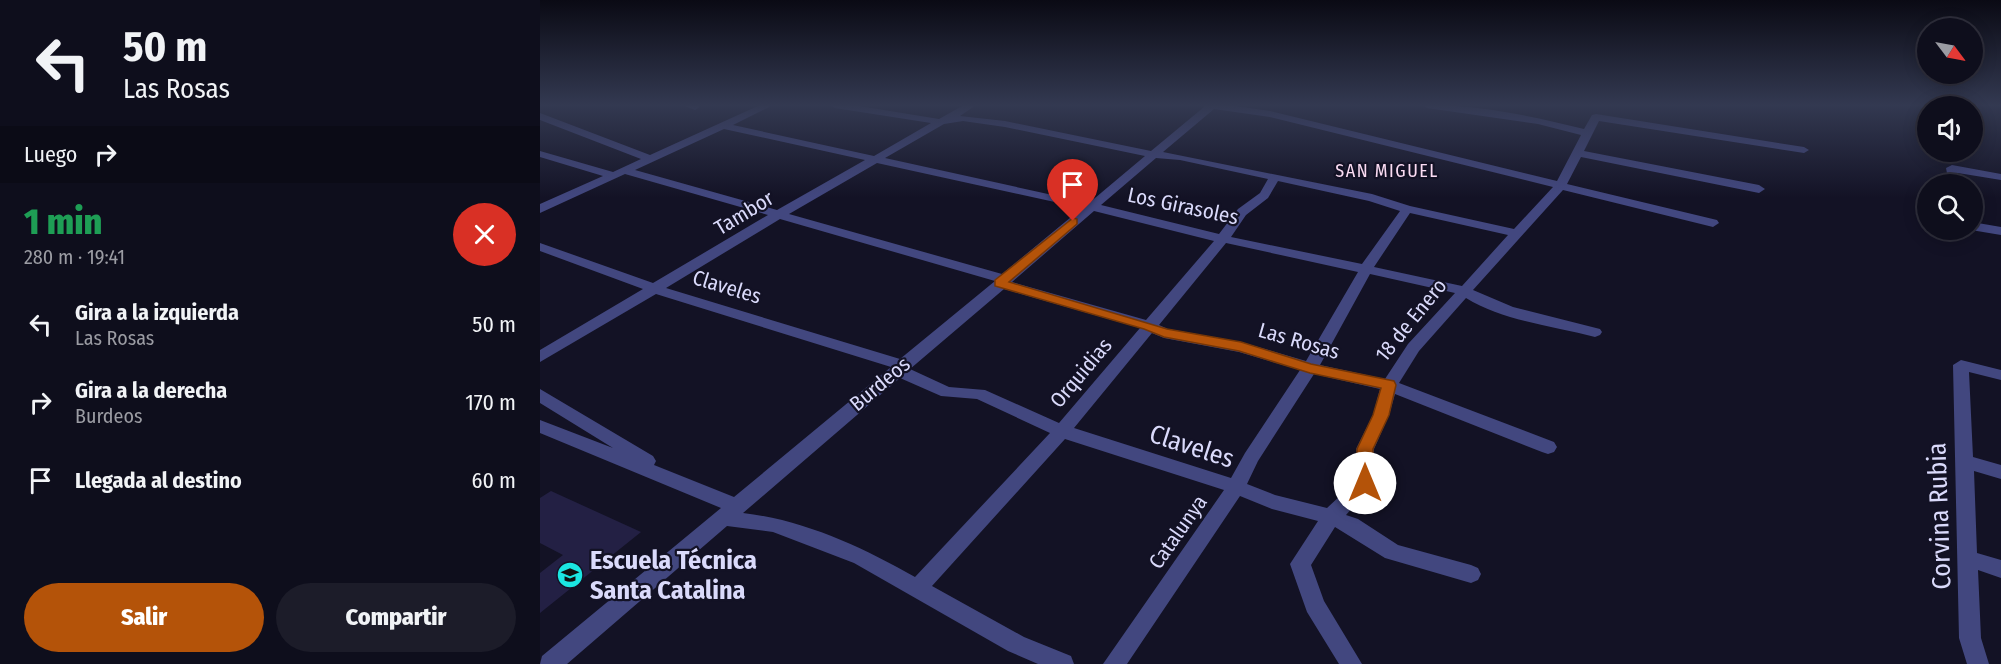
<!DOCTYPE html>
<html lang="es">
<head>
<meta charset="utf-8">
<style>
	body { margin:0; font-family:"Fira Sans Condensed",sans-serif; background:#1c1c29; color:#f1f3f6; height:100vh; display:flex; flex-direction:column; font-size:22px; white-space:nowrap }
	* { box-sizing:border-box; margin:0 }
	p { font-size:20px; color:#9b9ca3 }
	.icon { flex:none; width:33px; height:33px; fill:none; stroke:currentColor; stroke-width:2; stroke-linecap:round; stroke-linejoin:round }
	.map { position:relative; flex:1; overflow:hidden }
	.details { display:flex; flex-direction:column; background:#0e0e1c; width:540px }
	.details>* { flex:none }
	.guide { background:#0e0e1c; color:#f1f3f6; overflow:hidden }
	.needle { width:39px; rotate:122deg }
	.fabs { position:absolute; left:1377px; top:18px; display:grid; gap:12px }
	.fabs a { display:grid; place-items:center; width:66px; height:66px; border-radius:50%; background:#0e0e1c; box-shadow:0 3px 15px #0003,0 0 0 2px #2e2e3b; font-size:30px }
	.pin { position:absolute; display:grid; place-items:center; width:51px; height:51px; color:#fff; margin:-62px -26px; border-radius:50% 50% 50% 0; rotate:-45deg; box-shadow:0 0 6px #0007 }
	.pin .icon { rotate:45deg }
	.me { position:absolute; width:66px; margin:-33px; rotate:0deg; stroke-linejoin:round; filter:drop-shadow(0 0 4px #0008) }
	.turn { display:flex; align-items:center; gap:21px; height:126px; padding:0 24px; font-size:27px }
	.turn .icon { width:78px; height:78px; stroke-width:2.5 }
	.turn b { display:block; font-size:42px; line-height:51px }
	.then { display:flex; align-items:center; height:57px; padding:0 24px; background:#0003; gap:12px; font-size:22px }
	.round { display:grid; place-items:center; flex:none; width:63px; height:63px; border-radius:32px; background:#1c1c29 }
	.overview { display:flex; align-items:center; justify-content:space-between; height:102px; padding:0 24px }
	h1 { font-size:36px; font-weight:800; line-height:45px; color:#1e9e55 }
	.cta { display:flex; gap:12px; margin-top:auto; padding:12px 24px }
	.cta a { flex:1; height:69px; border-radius:36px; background:#b45309; color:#fff; font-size:24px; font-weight:800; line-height:69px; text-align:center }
	.cta a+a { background:#1c1c29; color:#f1f3f6 }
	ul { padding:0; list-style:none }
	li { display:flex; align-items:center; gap:18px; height:78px; padding:0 24px }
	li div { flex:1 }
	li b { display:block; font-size:22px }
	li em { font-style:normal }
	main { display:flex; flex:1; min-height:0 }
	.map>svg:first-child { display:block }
</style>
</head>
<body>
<main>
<section class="details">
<div class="guide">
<div class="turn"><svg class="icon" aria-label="left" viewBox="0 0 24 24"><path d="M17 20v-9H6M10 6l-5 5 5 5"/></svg><div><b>50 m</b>Las Rosas</div></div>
<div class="then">Luego<svg class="icon" aria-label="right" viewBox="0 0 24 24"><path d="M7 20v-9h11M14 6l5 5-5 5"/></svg></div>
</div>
<div class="overview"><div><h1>1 min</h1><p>280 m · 19:41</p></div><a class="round" style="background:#d93025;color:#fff"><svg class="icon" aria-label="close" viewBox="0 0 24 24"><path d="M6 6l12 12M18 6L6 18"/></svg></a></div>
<ul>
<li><svg class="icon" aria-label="left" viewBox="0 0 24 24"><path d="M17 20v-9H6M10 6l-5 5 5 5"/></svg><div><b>Gira a la izquierda</b><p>Las Rosas</p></div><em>50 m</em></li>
<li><svg class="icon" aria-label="right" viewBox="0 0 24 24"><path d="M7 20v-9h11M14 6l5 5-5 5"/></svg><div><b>Gira a la derecha</b><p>Burdeos</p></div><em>170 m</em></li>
<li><svg class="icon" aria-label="arrive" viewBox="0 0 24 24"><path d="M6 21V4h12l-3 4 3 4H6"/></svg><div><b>Llegada al destino</b></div><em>60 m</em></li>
</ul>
<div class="cta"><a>Salir</a><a>Compartir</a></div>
</section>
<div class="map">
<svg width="1461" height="664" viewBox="0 0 1461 664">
	<rect width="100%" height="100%" fill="#131225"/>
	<path fill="#232044" d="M 11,491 L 101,532 L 0,613 L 0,573 L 23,555 L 0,543 L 0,498 Z"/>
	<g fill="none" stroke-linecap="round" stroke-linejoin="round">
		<path fill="#42477f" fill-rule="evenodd" d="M 142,105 L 158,105 L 160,107 L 155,110 Z
			M 220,105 L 233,105 L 193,125 L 334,156 L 391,123 L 295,108 L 290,105 L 313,105 L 399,119 L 424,105 L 436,105 L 420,116 L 465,121 L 611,151 L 664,107 L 663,105 L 688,105 L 730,111 L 1017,181 L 1041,135 L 998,124 L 887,108 L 882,105 C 936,104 992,116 1044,129 L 1052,115 L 1056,114 L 1264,147 L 1269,150 L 1264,153 L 1059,121 L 1044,151 L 1219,185 L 1225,189 L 1219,193 L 1041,157 L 1027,184 L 1177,220 L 1179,223 L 1173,227 L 1023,190 L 933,290 L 973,307 L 1060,329 L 1062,332 L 1060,335 L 1055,337 C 1013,326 963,321 926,298 L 879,351 L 859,383 L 1014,442 L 1017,447 L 1014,452 L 1008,454 L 1002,452 L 855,394 L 849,415 L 834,449 L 834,483 L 806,515 L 818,519 L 858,545 L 931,565 L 938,568 L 941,574 L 938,580 L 931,583 L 845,558 L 795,527 L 771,565 L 784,601 L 822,664 L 799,664 L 767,612 L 750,564 L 778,521 L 732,509 L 700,496 L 587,664 L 563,664 L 684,490 L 525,439 L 392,586 L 484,637 L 531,656 L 534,664 L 498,664 L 468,651 L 314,563 L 233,532 L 187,526 L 27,664 L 0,664 L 2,656 L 181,508 L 0,433 L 0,420 L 73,448 L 0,403 L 0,389 L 113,456 L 116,461 L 114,465 L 194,497 L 351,367 L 116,294 L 0,362 L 0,350 L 103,289 L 0,251 L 0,243 L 113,283 L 228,215 L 85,174 L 0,213 L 0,204 L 63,176 L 0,157 L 0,151 L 73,172 L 101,159 L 0,120 L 0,113 L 110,155 ZM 674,109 L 730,117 L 1013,187 L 974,229 L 870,206 L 832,194 L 623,152 ZM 423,121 L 465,127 L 605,156 L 549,203 L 345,158 L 404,124 ZM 184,129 L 325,160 L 237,210 L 95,170 ZM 616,158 L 640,160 L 728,179 L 720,193 L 698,209 L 679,234 L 561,205 ZM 337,163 L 542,208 L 462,274 L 249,214 ZM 738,181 L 829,201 L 860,211 L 822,264 L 691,237 L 706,215 L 728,198 ZM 554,211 L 674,241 L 606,320 L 472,282 ZM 870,213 L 968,235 L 922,286 L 834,267 ZM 240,219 L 455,281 L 360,359 L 126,288 ZM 686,243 L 818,272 L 766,361 L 701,342 L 628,329 L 619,325 ZM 830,274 L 915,293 L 868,344 L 845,379 L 780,365 ZM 464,289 L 600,328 L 519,423 L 445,390 L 409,387 L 370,369 ZM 612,333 L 624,338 L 699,352 L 760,370 L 705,453 L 691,478 L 534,428 ZM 774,374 L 840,389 L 833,415 L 816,449 L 816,481 L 787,508 L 735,495 L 707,484 L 718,461 ZM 360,378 L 401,396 L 437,399 L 510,433 L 375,577 C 322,547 264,520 203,513 Z
			M 1412,165 L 1461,174 L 1461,180 L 1418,173 L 1419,184 L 1409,184 L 1406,168 Z
			M 1432,222 L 1461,227 L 1461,235 L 1431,230 Z
			M 1421,360 L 1461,370 L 1461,380 L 1429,372 L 1433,457 L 1461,465 L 1461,479 L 1434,471 L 1437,553 L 1461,560 L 1461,578 L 1438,570 L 1441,638 L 1449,664 L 1427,664 L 1419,638 L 1413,365 Z"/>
	</g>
	<linearGradient id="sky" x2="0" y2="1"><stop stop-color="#0a0a14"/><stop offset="0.53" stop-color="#333951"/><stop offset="1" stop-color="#333951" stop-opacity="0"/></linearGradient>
	<rect width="1461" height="198" fill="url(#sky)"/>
	<path fill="#b45309" stroke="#753606" stroke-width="1.5" d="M 533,218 L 537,219 L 537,224 L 469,282 L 627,329 L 701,342 L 771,364 L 854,381 L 856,385 L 849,415 L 833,449 L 833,483 L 831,488 L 819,488 L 816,483 L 817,449 L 833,415 L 841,388 L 770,373 L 699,351 L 624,337 L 604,329 L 455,286 L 455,280 Z"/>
	<defs>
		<symbol id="school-disc" viewBox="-11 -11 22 22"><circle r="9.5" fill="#1be6e2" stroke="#131225"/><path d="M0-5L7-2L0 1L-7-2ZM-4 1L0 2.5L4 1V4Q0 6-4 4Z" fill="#111"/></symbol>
	</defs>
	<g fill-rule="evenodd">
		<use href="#school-disc" x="15" y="560" width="30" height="30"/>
	</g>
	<g text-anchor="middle" stroke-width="4.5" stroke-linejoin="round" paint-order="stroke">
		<g font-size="18" letter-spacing="1.5" fill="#fbdcf3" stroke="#131225">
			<text x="847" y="177">SAN MIGUEL</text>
		</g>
		<g font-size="21" fill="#dadafb" stroke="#131225">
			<text transform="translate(643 206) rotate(12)" y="7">Los Girasoles</text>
			<text transform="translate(204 213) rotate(-31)" y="7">Tambor</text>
			<text transform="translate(187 287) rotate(17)" y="7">Claveles</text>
			<text transform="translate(871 320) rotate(-51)" y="7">18 de Enero</text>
			<text transform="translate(759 341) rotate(16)" y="7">Las Rosas</text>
			<text transform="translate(541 373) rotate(-50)" y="7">Orquidias</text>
			<text transform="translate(340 384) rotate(-40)" y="7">Burdeos</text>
			<text transform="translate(638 532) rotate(-55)" y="7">Catalunya</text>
		</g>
		<g font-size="26" fill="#dadafb" stroke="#131225">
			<text transform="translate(652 446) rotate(18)" y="9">Claveles</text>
			<text transform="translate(1399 516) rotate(-92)" y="9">Corvina Rubia</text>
		</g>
		<g font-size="26" font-weight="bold" fill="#dadafb" stroke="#131225" text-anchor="start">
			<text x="50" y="569">Escuela Técnica<tspan x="50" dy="30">Santa Catalina</tspan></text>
		</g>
	</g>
</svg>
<div class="fabs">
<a><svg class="needle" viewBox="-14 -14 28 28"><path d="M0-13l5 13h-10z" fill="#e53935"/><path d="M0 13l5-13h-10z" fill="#9b9ca3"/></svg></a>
<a><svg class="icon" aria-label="sound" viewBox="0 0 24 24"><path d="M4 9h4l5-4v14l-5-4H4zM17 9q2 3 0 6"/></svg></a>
<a><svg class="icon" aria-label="search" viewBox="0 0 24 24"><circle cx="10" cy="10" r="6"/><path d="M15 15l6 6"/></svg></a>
</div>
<div class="pin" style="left:533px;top:221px;background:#d93025"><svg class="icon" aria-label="arrive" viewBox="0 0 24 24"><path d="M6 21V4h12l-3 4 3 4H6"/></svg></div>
<svg class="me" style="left:825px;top:483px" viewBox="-20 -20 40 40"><circle r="19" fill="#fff"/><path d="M0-13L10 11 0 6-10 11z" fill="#b45309"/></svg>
</div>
</main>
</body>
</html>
